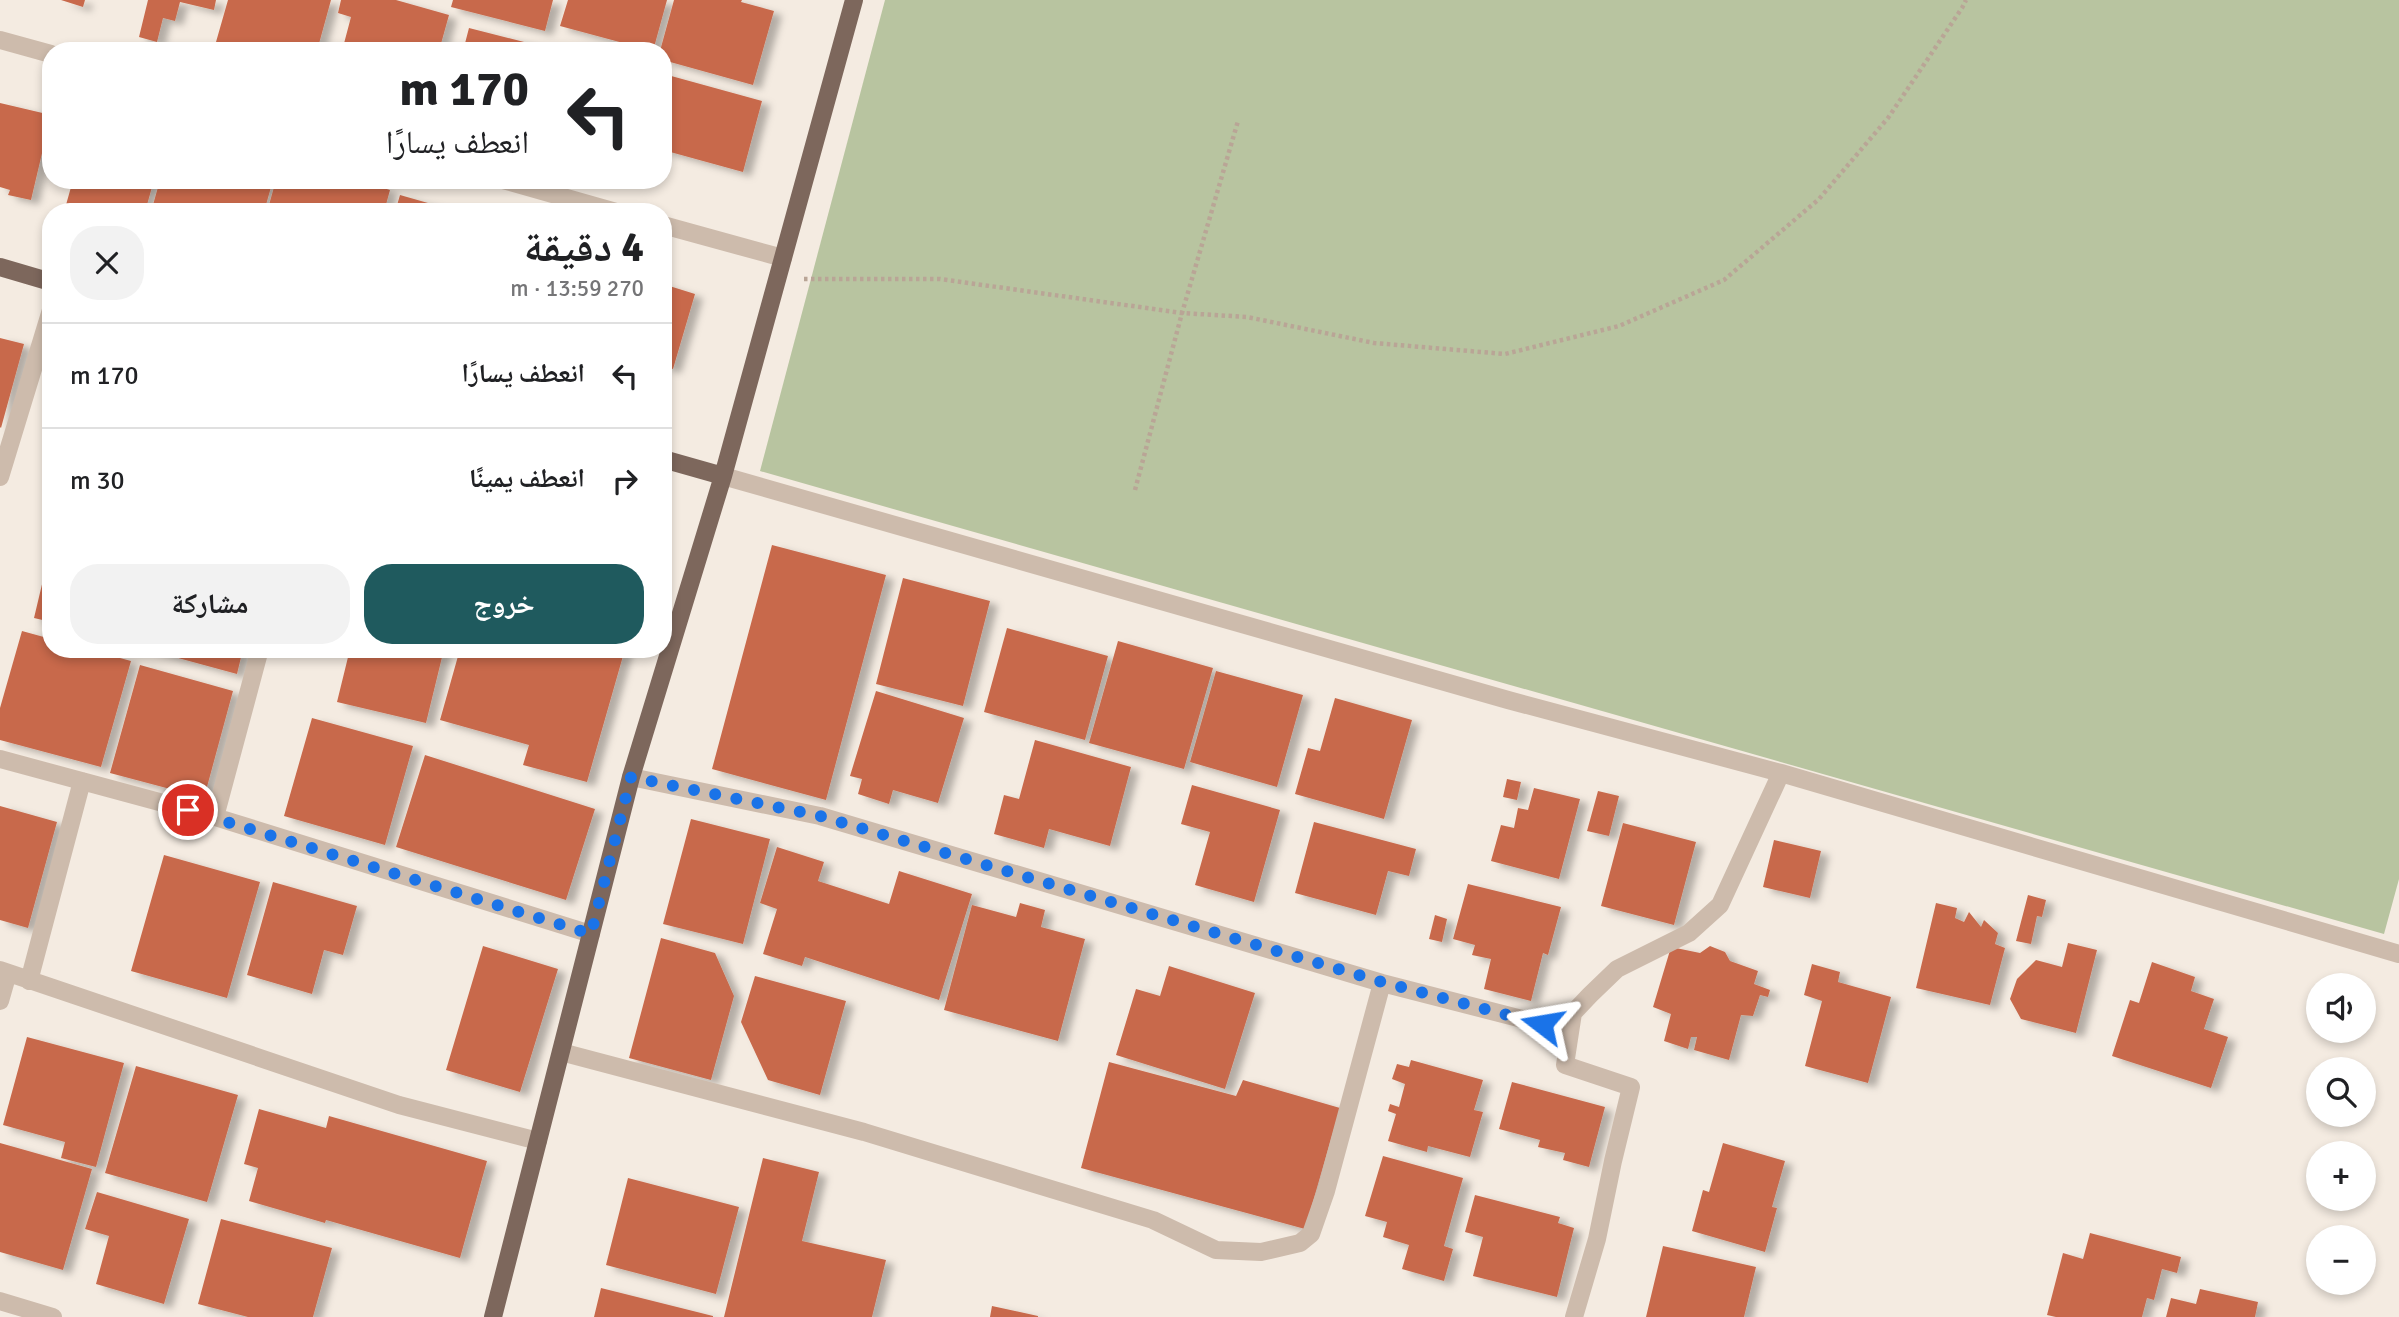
<!DOCTYPE html>
<html lang="ar">
<head>
<meta charset="utf-8">
<style>
	body { margin:0; font-family:Signika,"Noto Naskh Arabic",sans-serif; background:#f2f2f2; color:#202124; direction:rtl; height:100vh; display:flex; flex-direction:column; font-size:26px; white-space:nowrap }
	* { box-sizing:border-box; margin:0 }
	p { font-size:23px; color:#757577 }
	.icon { flex:none; width:38px; height:38px; fill:none; stroke:currentColor; stroke-width:2; stroke-linecap:round; stroke-linejoin:round }
	.map { position:relative; flex:1; overflow:hidden; direction:ltr }
	.drawer { position:absolute; left:42px; top:203px; width:630px; height:455px; display:flex; flex-direction:column; background:#fff; border-radius:28px; box-shadow:0 4px 10px #0003; direction:rtl }
	.drawer>* { flex:none }
	.banner { position:absolute; left:42px; top:42px; width:630px; height:147px; border-radius:28px; box-shadow:0 4px 10px #0003; direction:rtl; background:#fff; color:#202124; overflow:hidden }
	.buttons { position:absolute; left:2306px; top:973px; display:grid; gap:14px }
	.buttons a { display:grid; place-items:center; width:70px; height:70px; border-radius:50%; background:#fff; box-shadow:0 4px 10px #0003; font-size:35px }
	.pin { position:absolute; display:grid; place-items:center; width:60px; height:60px; color:#fff; margin:-30px; border:4px solid #fff; border-radius:50%; box-shadow:0 2px 7px #0007 }
	.me { position:absolute; width:77px; margin:-38px; rotate:284deg; stroke-linejoin:round; filter:drop-shadow(0 0 5px #0008) }
	.turn { display:flex; align-items:center; gap:24px; height:147px; padding:0 28px; font-size:32px }
	.turn .icon { width:91px; height:91px; stroke-width:2.5 }
	.turn b { display:block; font-size:49px; line-height:60px }
	.round { display:grid; place-items:center; flex:none; width:74px; height:74px; border-radius:28px; background:#f2f2f2 }
	.head { display:flex; align-items:center; justify-content:space-between; height:119px; padding:0 28px }
	h1 { font-size:42px; font-weight:700; line-height:52px }
	.cta { display:flex; gap:14px; margin-top:auto; padding:14px 28px }
	.cta a { flex:1; height:80px; border-radius:28px; background:#1f5a5e; color:#fff; font-size:28px; font-weight:700; line-height:80px; text-align:center }
	.cta a+a { background:#f2f2f2; color:#202124 }
	ul { padding:0; list-style:none }
	li { display:flex; align-items:center; gap:21px; height:105px; padding:0 28px; border-top:2px solid #e0e0e0 }
	li div { flex:1 }
	li b { display:block; font-size:26px }
	li em { font-style:normal }
	.map>svg:first-child { display:block }
</style>
</head>
<body>
<div class="map">
<svg width="2399" height="1317" viewBox="0 0 2399 1317">
	<defs>
		<filter id="shadow"><feDropShadow dx="8" dy="4.5" stdDeviation="3.5" flood-color="#0004"/></filter>
	</defs>
	<rect width="100%" height="100%" fill="#f4ebe1"/>
	<path fill="#b8c4a0" d="M 885,0 L 2399,0 L 2399,879 L 2384,934 L 760,471 Z"/>
	<path fill="#c8694b" filter="url(#shadow)" d="M 61,0 L 85,0 L 83,7 Z
		M 148,0 L 216,0 L 214,10 L 180,2 L 175,21 L 163,18 L 157,42 L 139,37 Z
		M 228,0 L 331,0 L 317,51 L 219,51 L 214,49 Z
		M 341,0 L 396,0 L 449,15 L 439,51 L 342,51 L 351,17 L 338,13 Z
		M 453,0 L 553,0 L 545,31 L 451,7 Z
		M 568,0 L 667,0 L 653,51 L 560,26 Z
		M 674,0 L 742,0 L 741,2 L 774,11 L 753,85 L 663,60 L 663,51 L 660,51 Z
		M 469,28 L 532,44 L 531,51 L 463,51 Z
		M 553,46 L 569,50 L 569,51 L 552,51 Z
		M 664,74 L 762,101 L 743,172 L 663,150 Z
		M 0,103 L 51,115 L 31,200 L 8,195 L 10,190 L 0,187 Z
		M 50,145 L 51,146 L 51,167 L 44,165 Z
		M 73,180 L 154,180 L 145,212 L 64,212 Z
		M 160,180 L 273,180 L 264,212 L 151,212 Z
		M 276,180 L 358,180 L 390,190 L 384,212 L 267,212 Z
		M 400,195 L 456,211 L 456,212 L 395,212 Z
		M 663,284 L 695,294 L 673,369 L 663,366 Z
		M 0,338 L 24,344 L 1,428 L 0,427 Z
		M 772,545 L 886,575 L 826,800 L 712,769 Z
		M 48,559 L 51,560 L 51,622 L 34,618 Z
		M 903,578 L 990,601 L 963,706 L 876,684 Z
		M 1007,628 L 1108,656 L 1085,740 L 984,712 Z
		M 22,631 L 51,639 L 51,649 L 87,649 L 131,661 L 101,767 L 0,740 L 0,708 Z
		M 1118,641 L 1213,668 L 1184,769 L 1089,743 Z
		M 145,649 L 243,649 L 237,674 Z
		M 350,649 L 444,649 L 426,723 L 337,702 Z
		M 460,649 L 566,649 L 576,652 L 576,649 L 625,649 L 587,782 L 523,765 L 529,745 L 440,720 Z
		M 140,665 L 233,691 L 204,798 L 110,773 Z
		M 1216,671 L 1303,695 L 1277,787 L 1190,762 Z
		M 876,691 L 964,718 L 938,803 L 893,790 L 889,804 L 858,794 L 862,779 L 850,776 Z
		M 1335,698 L 1412,720 L 1384,819 L 1295,794 L 1308,748 L 1320,751 Z
		M 312,718 L 413,746 L 385,845 L 284,816 Z
		M 1035,740 L 1131,767 L 1110,846 L 1049,829 L 1044,848 L 994,834 L 1004,795 L 1019,799 Z
		M 425,755 L 595,809 L 566,900 L 396,847 Z
		M 1507,779 L 1521,782 L 1517,800 L 1503,797 Z
		M 1192,785 L 1280,810 L 1254,902 L 1195,885 L 1210,832 L 1181,824 Z
		M 1534,788 L 1580,799 L 1559,879 L 1491,861 L 1501,825 L 1514,828 L 1518,808 L 1528,810 Z
		M 1598,791 L 1619,796 L 1609,836 L 1587,831 Z
		M 0,806 L 57,822 L 28,928 L 0,920 Z
		M 691,819 L 770,839 L 743,944 L 663,924 Z
		M 1314,822 L 1416,849 L 1409,876 L 1388,871 L 1376,915 L 1295,893 Z
		M 1623,823 L 1696,842 L 1674,925 L 1601,906 Z
		M 1774,840 L 1821,851 L 1810,898 L 1763,887 Z
		M 777,847 L 824,862 L 818,881 L 889,904 L 899,871 L 972,894 L 939,1000 L 805,957 L 802,966 L 763,954 L 777,909 L 760,903 Z
		M 164,855 L 260,882 L 227,998 L 131,971 Z
		M 273,882 L 357,906 L 343,955 L 324,950 L 312,994 L 247,975 Z
		M 1468,884 L 1561,907 L 1548,955 L 1543,953 L 1531,1001 L 1484,989 L 1491,959 L 1472,955 L 1475,945 L 1453,939 Z
		M 2028,895 L 2046,900 L 2042,917 L 2037,916 L 2031,944 L 2016,941 Z
		M 1020,903 L 1045,910 L 1041,927 L 1085,939 L 1058,1041 L 944,1010 L 972,905 L 1016,917 Z
		M 1936,903 L 1957,908 L 1955,918 L 1964,922 L 1969,912 L 1981,927 L 1984,920 L 1998,933 L 1995,944 L 2005,948 L 1990,1005 L 1916,988 Z
		M 1435,915 L 1447,919 L 1442,942 L 1429,939 Z
		M 661,938 L 715,953 L 734,996 L 711,1080 L 629,1058 Z
		M 2068,943 L 2097,950 L 2076,1033 L 2021,1019 L 2010,999 L 2017,979 L 2036,960 L 2062,967 Z
		M 483,946 L 558,969 L 520,1092 L 446,1070 Z
		M 1710,946 L 1725,952 L 1730,961 L 1758,971 L 1754,984 L 1770,990 L 1768,997 L 1760,995 L 1753,1016 L 1741,1015 L 1729,1060 L 1694,1050 L 1697,1037 L 1691,1037 L 1688,1049 L 1664,1041 L 1671,1014 L 1653,1007 L 1671,947 L 1700,953 Z
		M 2152,962 L 2195,977 L 2191,991 L 2214,999 L 2204,1029 L 2228,1037 L 2211,1088 L 2112,1056 L 2130,1000 L 2139,1003 Z
		M 1812,964 L 1840,972 L 1838,982 L 1891,997 L 1868,1083 L 1805,1066 L 1822,1001 L 1804,995 Z
		M 1169,966 L 1255,993 L 1225,1089 L 1116,1055 L 1136,989 L 1160,996 Z
		M 755,976 L 846,1001 L 820,1095 L 768,1080 L 741,1022 Z
		M 27,1037 L 124,1063 L 96,1167 L 61,1158 L 65,1142 L 3,1125 Z
		M 1411,1060 L 1483,1080 L 1474,1110 L 1483,1112 L 1470,1157 L 1428,1146 L 1427,1152 L 1388,1141 L 1396,1114 L 1388,1111 L 1390,1104 L 1399,1107 L 1405,1084 L 1392,1079 L 1397,1064 L 1409,1067 Z
		M 1109,1062 L 1236,1096 L 1243,1080 L 1340,1108 L 1305,1229 L 1081,1168 Z
		M 136,1066 L 238,1095 L 207,1202 L 105,1173 Z
		M 1512,1082 L 1605,1107 L 1589,1167 L 1563,1160 L 1565,1153 L 1538,1147 L 1540,1140 L 1499,1129 Z
		M 259,1109 L 326,1128 L 329,1116 L 487,1161 L 460,1258 L 326,1220 L 325,1223 L 249,1201 L 258,1168 L 244,1164 Z
		M 0,1143 L 92,1169 L 63,1270 L 0,1252 Z
		M 1723,1143 L 1785,1161 L 1772,1207 L 1777,1208 L 1765,1252 L 1692,1231 L 1703,1190 L 1709,1192 Z
		M 1383,1156 L 1463,1178 L 1444,1246 L 1453,1249 L 1444,1281 L 1402,1269 L 1409,1245 L 1383,1237 L 1387,1222 L 1365,1216 Z
		M 763,1158 L 819,1172 L 802,1241 L 886,1260 L 872,1317 L 724,1317 Z
		M 628,1178 L 739,1207 L 716,1294 L 606,1265 Z
		M 97,1192 L 189,1219 L 164,1304 L 96,1284 L 109,1236 L 85,1229 Z
		M 1475,1195 L 1560,1217 L 1558,1223 L 1574,1228 L 1557,1297 L 1473,1276 L 1483,1237 L 1465,1232 Z
		M 221,1219 L 332,1248 L 313,1317 L 248,1317 L 198,1304 Z
		M 2090,1233 L 2181,1257 L 2177,1273 L 2162,1269 L 2154,1300 L 2147,1298 L 2142,1317 L 2056,1317 L 2047,1315 L 2063,1253 L 2083,1259 Z
		M 1663,1246 L 1756,1267 L 1744,1317 L 1646,1317 Z
		M 601,1288 L 713,1316 L 713,1317 L 594,1317 Z
		M 2200,1289 L 2258,1302 L 2255,1317 L 2166,1317 L 2171,1298 L 2196,1304 Z
		M 992,1306 L 1038,1316 L 1038,1317 L 990,1317 Z"/>
	<g fill="none" stroke-linecap="round" stroke-linejoin="round">
		<path stroke="#b9a596" stroke-width="4.5" stroke-dasharray="3.5 3.5" stroke-linecap="butt" d="M 804,279 L 940,279 L 1182,313 L 1247,317 L 1374,343 L 1505,354 L 1619,326 L 1724,280 L 1819,199 L 1888,118 L 1962,8 L 1966,0
			M 1135,490 L 1182,313 L 1238,121"/>
		<path stroke="#cdbbac" stroke-width="18" d="M 0,40 L 51,54
			M 503,180 L 616,212
			M 663,225 L 783,258
			M 723,476 L 1508,700 L 1781,773 L 2399,954
			M 0,477 L 51,310
			M 0,759 L 215,817 L 591,934
			M 631,777 L 820,816 L 1382,983 L 1569,1031
			M 215,817 L 260,649
			M 0,970 L 399,1105 L 538,1141
			M 29,981 L 82,781
			M 0,1001 L 8,973
			M 561,1052 L 864,1132 L 1153,1220 L 1216,1250 L 1261,1252 L 1300,1243 L 1311,1234 L 1326,1191 L 1382,983
			M 0,1301 L 53,1317
			M 1574,1317 L 1597,1239 L 1613,1161 L 1631,1087 L 1565,1065 L 1573,1013 L 1590,995 L 1617,969 L 1689,933 L 1720,905 L 1781,773"/>
		<path stroke="#7d675c" stroke-width="18" d="M 0,267 L 51,282
			M 663,459 L 723,476
			M 493,1317 L 631,777 L 723,476 L 854,0"/>
	</g>
	<g fill="none" stroke-linecap="round" stroke-linejoin="round">
		<path stroke="#1a73e8" stroke-width="12" stroke-dasharray="0 21.6" d="M 188,810 L 591,934 L 631,777 L 820,816 L 1382,982 L 1542,1024"/>
	</g>
</svg>
<div class="buttons">
<a><svg class="icon" aria-label="sound" viewBox="0 0 24 24"><path d="M4 9h4l5-4v14l-5-4H4zM17 9q2 3 0 6"/></svg></a>
<a><svg class="icon" aria-label="search" viewBox="0 0 24 24"><circle cx="10" cy="10" r="6"/><path d="M15 15l6 6"/></svg></a>
<a>+</a>
<a>−</a>
</div>
<div class="pin" style="left:188px;top:810px;background:#d93025"><svg class="icon" aria-label="arrive" viewBox="0 0 24 24"><path d="M6 21V4h12l-3 4 3 4H6"/></svg></div>
<svg class="me" style="left:1542px;top:1024px" viewBox="-20 -20 40 40"><path d="M0-17L14 15 0 8-14 15z" fill="#1a73e8" stroke="#fff" stroke-width="4"/></svg>
<div class="banner">
<div class="turn"><svg class="icon" aria-label="left" viewBox="0 0 24 24"><path d="M17 20v-9H6M10 6l-5 5 5 5"/></svg><div><b>170 m</b>انعطف يسارًا</div></div>
</div>
<section class="drawer">
<div class="head"><div><h1>4 دقيقة</h1><p>270 m · 13:59</p></div><a class="round"><svg class="icon" aria-label="close" viewBox="0 0 24 24"><path d="M6 6l12 12M18 6L6 18"/></svg></a></div>
<ul>
<li><svg class="icon" aria-label="left" viewBox="0 0 24 24"><path d="M17 20v-9H6M10 6l-5 5 5 5"/></svg><div><b>انعطف يسارًا</b></div><em>170 m</em></li>
<li><svg class="icon" aria-label="right" viewBox="0 0 24 24"><path d="M7 20v-9h11M14 6l5 5-5 5"/></svg><div><b>انعطف يمينًا</b></div><em>30 m</em></li>
</ul>
<div class="cta"><a>خروج</a><a>مشاركة</a></div>
</section>
</div>
</body>
</html>
